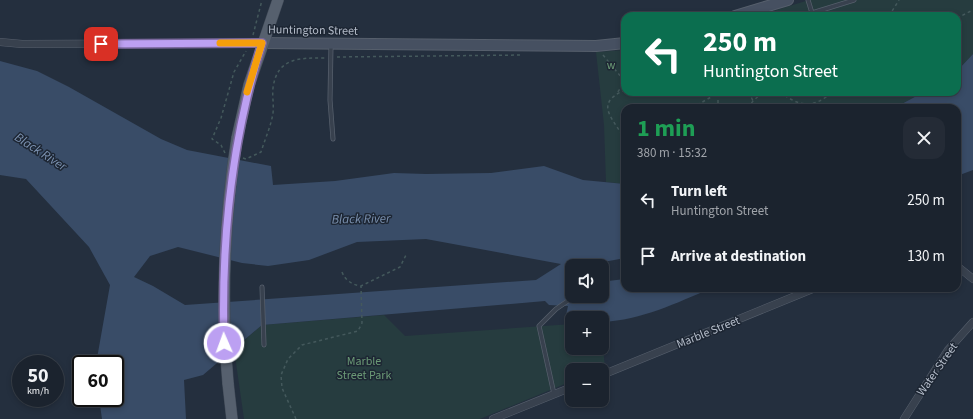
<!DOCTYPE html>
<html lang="en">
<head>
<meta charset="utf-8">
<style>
	body { margin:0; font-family:"Source Sans 3",sans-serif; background:#242b36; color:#f1f3f6; height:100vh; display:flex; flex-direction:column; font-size:15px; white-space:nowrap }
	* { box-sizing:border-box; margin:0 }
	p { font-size:13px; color:#a0a4aa }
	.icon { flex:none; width:22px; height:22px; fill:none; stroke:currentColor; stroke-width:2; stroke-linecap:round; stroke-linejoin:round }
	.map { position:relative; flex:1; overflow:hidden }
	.panel { position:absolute; left:621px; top:104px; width:340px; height:188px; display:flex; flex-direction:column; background:#1b232e; border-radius:12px; box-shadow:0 2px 6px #0003,0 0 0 1px #39404a }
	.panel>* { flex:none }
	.banner { position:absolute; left:621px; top:12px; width:340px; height:84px; border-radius:12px; box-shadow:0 2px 6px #0003,0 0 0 1px #39404a; background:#0b6e4f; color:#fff; overflow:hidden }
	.fabs { position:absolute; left:565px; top:259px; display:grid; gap:8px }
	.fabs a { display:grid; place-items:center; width:44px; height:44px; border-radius:8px; background:#1b232e; box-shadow:0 2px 6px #0003,0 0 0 1px #39404a; font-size:20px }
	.speed { position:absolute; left:12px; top:355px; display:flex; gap:8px; font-size:20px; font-weight:700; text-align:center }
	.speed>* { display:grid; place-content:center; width:52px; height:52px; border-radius:50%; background:#1b232e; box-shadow:0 2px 6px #0003,0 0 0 1px #39404a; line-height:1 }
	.speed small { font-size:10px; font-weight:400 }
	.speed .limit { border:2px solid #111; border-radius:6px; background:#fff; color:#111 }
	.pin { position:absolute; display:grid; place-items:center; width:34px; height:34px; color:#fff; margin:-17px; border-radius:8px; box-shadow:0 2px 6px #0006 }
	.me { position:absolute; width:44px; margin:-22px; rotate:358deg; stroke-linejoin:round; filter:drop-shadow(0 0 3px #0008) }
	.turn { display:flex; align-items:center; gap:14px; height:84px; padding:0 16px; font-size:18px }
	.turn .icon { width:52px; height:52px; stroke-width:2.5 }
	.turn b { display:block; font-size:28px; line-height:34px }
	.round { display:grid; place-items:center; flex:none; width:42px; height:42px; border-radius:12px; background:#242b36 }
	.summary { display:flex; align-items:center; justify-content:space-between; height:68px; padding:0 16px }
	h1 { font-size:24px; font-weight:700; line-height:30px; color:#1e9e55 }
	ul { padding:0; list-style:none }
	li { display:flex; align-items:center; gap:12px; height:56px; padding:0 16px }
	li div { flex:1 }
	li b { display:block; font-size:15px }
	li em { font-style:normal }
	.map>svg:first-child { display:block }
</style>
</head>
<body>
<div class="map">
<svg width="973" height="419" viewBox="0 0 973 419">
	<rect width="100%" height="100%" fill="#242f3e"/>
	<path fill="#263c3f" d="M 809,0 L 973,0 L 973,54 L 957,71 L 957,16 L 757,16 Z
		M 625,50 L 625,92 L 924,92 L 896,107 L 887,108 L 625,108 L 625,184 L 606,182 L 604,125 L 596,52 Z
		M 384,315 L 405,336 L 572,324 L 572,348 L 602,348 L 602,337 L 605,368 L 600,370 L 572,370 L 572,381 L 480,419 L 244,419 L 234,349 L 262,325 Z"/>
	<path fill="#394c67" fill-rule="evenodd" d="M 973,54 L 973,170 L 957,176 L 957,108 L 887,108 L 896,107 L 924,92 L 957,92 L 957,71 Z
		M 0,61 L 37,71 L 69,87 L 161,139 L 187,150 L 271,166 L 273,185 L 335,181 L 394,173 L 426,174 L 491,173 L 544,166 L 583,180 L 625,184 L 625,258 L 598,263 L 598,266 L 572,266 L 572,296 L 602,296 L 602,276 L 608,281 L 625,279 L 625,288 L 712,288 C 676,303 642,320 602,322 L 602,318 L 572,318 L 572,324 L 564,325 L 568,306 L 549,305 L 545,301 L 262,325 L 203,375 L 184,380 L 186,419 L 102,419 L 99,398 L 115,398 L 115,364 L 96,364 L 110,285 L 89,247 L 26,179 L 0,175 ZM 426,239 L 561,264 L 536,280 L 185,305 L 153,286 L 134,277 L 150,256 L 178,247 L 242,263 L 268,266 L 309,260 L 357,242 Z"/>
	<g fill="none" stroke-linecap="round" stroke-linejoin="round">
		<defs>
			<path id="lane" d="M 808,0 L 812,13 L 854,0
				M 331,45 L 330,100 L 333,139
				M 602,278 L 607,274
				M 262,287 L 264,345
				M 554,394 L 539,326 L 556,309 L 575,296"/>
			<path id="street" d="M 0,42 L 22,44 L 262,43
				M 957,266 L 973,279
				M 602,375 L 815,288
				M 493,419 L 572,387
				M 904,419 L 948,350 L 973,322"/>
			<path id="secondary" d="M 735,16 L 788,0
				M 262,43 L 596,46 L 625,43"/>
			<path id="primary" d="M 237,138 L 249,85 L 278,0
				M 228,383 L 232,419"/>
		</defs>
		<use href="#lane" stroke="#565f6c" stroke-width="5"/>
		<use href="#street" stroke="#565f6c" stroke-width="8"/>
		<use href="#secondary" stroke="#565f6c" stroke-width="12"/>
		<use href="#primary" stroke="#414a57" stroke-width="12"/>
		<path stroke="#44595c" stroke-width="1.5" stroke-dasharray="3 3" stroke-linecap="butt" d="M 889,16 L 899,0
			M 957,18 L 973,10
			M 253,35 L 262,0
			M 603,55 L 622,78 L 622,86 L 617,93
			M 337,57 L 523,55
			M 625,90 C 590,105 618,121 625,142
			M 749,92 L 753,101
			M 780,92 C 800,107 812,109 833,92
			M 854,93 L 855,92
			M 718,94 L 718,108
			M 692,108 L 718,93 L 724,92
			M 748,108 L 753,101 L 763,92
			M 621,131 L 625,132
			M 225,153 L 221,145 L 212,139 L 221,118 L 234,72 L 246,51
			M 243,158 L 246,159 L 261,152 C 265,139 271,126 273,113 C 274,104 272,96 273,88 C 277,57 300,58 325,58
			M 342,272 C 345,280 352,285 361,286 L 400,267 L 406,255
			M 296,419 L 282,388 L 281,375 L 288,359 L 302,345 L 358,331 L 362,323 L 361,286"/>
		<use href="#lane" stroke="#38414e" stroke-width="3.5"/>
		<use href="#street" stroke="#38414e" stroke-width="7"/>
		<use href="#secondary" stroke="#465061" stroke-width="10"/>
		<use href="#primary" stroke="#56606e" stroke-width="11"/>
		<defs>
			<path id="primary-bridge" d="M 228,383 C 221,301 224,219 237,138"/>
		</defs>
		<use href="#primary-bridge" stroke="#414a57" stroke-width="12" stroke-linecap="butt"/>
		<use href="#primary-bridge" stroke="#56606e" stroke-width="11"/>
	</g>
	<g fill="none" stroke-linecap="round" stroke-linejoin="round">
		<defs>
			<path id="route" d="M 101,44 L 262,43 C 231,141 221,241 224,343"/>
		</defs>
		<use href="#route" stroke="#7a689d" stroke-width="10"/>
		<use href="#route" stroke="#bca0f2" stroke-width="7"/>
		<path stroke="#f59e0b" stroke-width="7" d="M 220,43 L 262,43 L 247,92"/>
	</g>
	<g text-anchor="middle" stroke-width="3" stroke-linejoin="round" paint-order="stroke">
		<g font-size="12" fill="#b4bcc9" stroke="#1d2633">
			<text transform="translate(313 30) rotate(1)" y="4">Huntington Street</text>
			<text transform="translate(708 332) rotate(-22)" y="4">Marble Street</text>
			<text transform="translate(937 369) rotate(-55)" y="4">Water Street</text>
		</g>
		<g font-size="12" fill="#6b9a76" stroke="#1d2633">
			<text x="611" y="69">w</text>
			<text x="364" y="365">Marble<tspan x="364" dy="14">Street Park</tspan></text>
		</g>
		<g font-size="13" font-style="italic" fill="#7c92b1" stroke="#1d2633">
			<text transform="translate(41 151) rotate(33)" y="5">Black River</text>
			<text transform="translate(361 218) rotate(-1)" y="5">Black River</text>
		</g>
	</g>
</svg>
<div class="fabs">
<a><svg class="icon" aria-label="sound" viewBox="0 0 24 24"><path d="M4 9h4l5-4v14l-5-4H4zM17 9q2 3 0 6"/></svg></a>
<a>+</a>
<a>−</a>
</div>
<div class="speed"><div>50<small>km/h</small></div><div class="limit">60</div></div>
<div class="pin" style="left:101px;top:44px;background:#d93025"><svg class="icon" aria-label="arrive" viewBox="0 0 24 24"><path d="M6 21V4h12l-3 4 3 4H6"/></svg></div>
<svg class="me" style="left:224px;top:343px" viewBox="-20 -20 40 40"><circle r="17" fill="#bca0f2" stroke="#fff" stroke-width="3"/><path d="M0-11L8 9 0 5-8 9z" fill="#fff"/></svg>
<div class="banner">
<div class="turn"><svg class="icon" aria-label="left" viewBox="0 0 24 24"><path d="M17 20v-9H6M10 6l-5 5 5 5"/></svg><div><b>250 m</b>Huntington Street</div></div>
</div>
<section class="panel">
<div class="summary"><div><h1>1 min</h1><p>380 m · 15:32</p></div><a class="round"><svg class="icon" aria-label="close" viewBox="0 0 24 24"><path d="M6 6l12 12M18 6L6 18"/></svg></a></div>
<ul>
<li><svg class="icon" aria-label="left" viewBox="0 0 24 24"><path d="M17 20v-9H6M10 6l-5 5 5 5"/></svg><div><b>Turn left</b><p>Huntington Street</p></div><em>250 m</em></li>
<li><svg class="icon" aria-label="arrive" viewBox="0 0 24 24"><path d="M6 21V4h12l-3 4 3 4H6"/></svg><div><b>Arrive at destination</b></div><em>130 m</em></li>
</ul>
</section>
</div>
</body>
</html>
